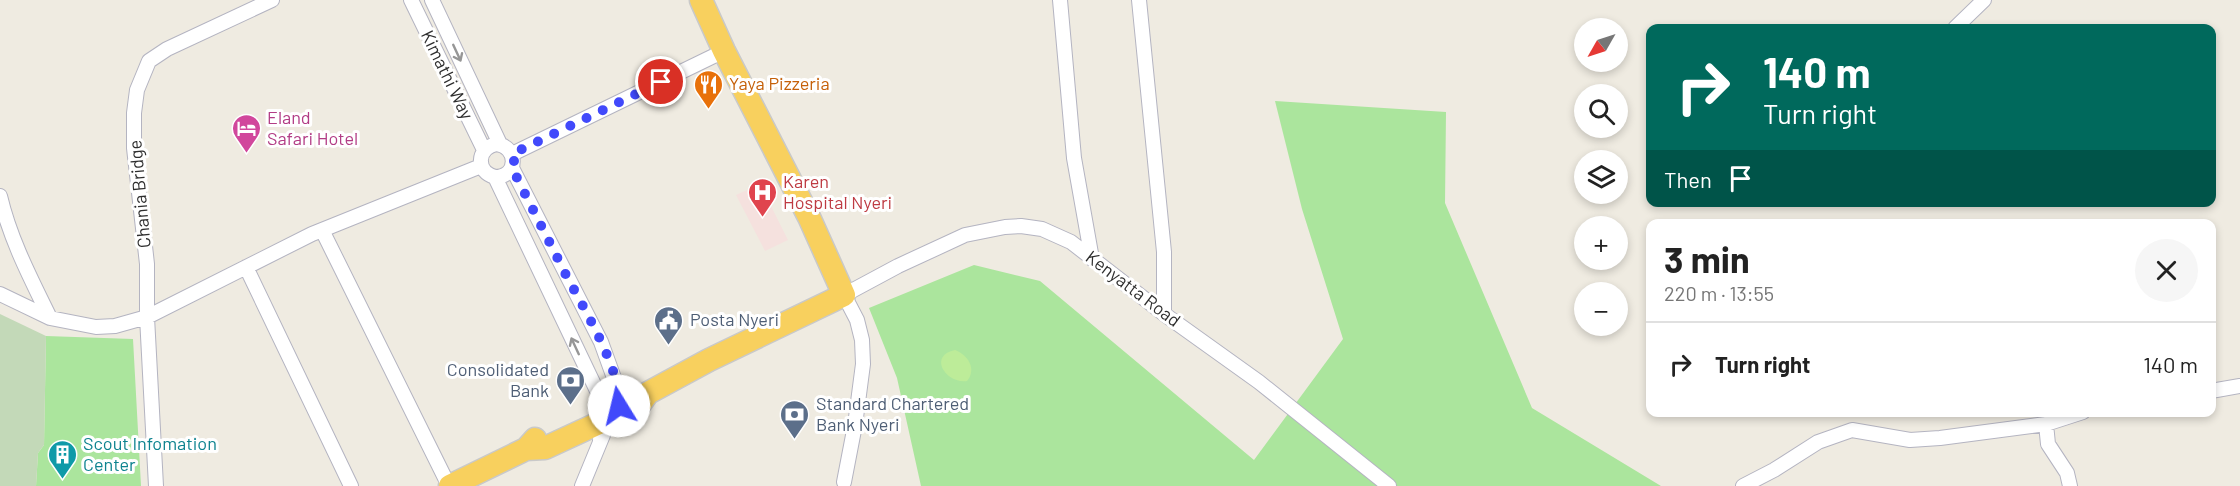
<!DOCTYPE html>
<html lang="en">
<head>
<meta charset="utf-8">
<style>
	body { margin:0; font-family:Barlow,sans-serif; background:#f6f6f6; color:#222; height:100vh; display:flex; flex-direction:column; font-size:22px; white-space:nowrap }
	* { box-sizing:border-box; margin:0 }
	p { font-size:20px; color:#767676 }
	.icon { flex:none; width:33px; height:33px; fill:none; stroke:currentColor; stroke-width:2; stroke-linecap:round; stroke-linejoin:round }
	.map { position:relative; flex:1; overflow:hidden }
	.details { position:absolute; left:1646px; top:219px; width:570px; height:198px; display:flex; flex-direction:column; background:#fff; border-radius:12px; box-shadow:0 3px 9px #0003 }
	.details>* { flex:none }
	.banner { position:absolute; left:1646px; top:24px; width:570px; height:183px; border-radius:12px; box-shadow:0 3px 9px #0003; background:#00695c; color:#fff; overflow:hidden }
	.needle { width:39px; rotate:231deg }
	.controls { position:absolute; left:1574px; top:18px; display:grid; gap:12px }
	.controls a { display:grid; place-items:center; width:54px; height:54px; border-radius:50%; background:#fff; box-shadow:0 3px 9px #0003; font-size:30px }
	.pin { position:absolute; display:grid; place-items:center; width:51px; height:51px; color:#fff; margin:-26px; border:3px solid #fff; border-radius:50%; box-shadow:0 2px 6px #0007 }
	.me { position:absolute; width:66px; margin:-33px; rotate:351deg; stroke-linejoin:round; filter:drop-shadow(0 0 4px #0008) }
	.turn { display:flex; align-items:center; gap:21px; height:126px; padding:0 18px; font-size:27px }
	.turn .icon { width:78px; height:78px; stroke-width:2.5 }
	.turn b { display:block; font-size:42px; line-height:51px }
	.then { display:flex; align-items:center; height:57px; padding:0 18px; background:#0003; gap:12px; font-size:22px }
	.round { display:grid; place-items:center; flex:none; width:63px; height:63px; border-radius:32px; background:#f6f6f6 }
	.summary { display:flex; align-items:center; justify-content:space-between; height:102px; padding:0 18px }
	h1 { font-size:36px; font-weight:700; line-height:45px }
	ul { padding:0; list-style:none }
	li { display:flex; align-items:center; gap:18px; height:84px; padding:0 18px; border-top:2px solid #e0e0e0 }
	li div { flex:1 }
	li b { display:block; font-size:22px }
	li em { font-style:normal }
	.map>svg:first-child { display:block }
</style>
</head>
<body>
<div class="map">
<svg width="2240" height="486" viewBox="0 0 2240 486">
	<rect width="100%" height="100%" fill="#efebe1"/>
	<path fill="#f5e1de" d="M 760,184 L 788,240 L 765,251 L 736,195 Z"/>
	<path fill="#abe59d" d="M 1275,101 L 1446,112 L 1445,203 L 1532,408 L 1661,486 L 921,486 L 897,378 L 869,308 L 974,265 L 1040,281 L 1254,460 L 1343,339 L 1302,209 Z
		M 46,336 L 133,339 L 141,486 L 36,486 L 38,453 L 44,445 Z"/>
	<path fill="#c3d9b8" d="M 0,314 L 46,336 L 44,445 L 38,453 L 36,486 L 0,486 Z"/>
	<path fill="#bdec99" d="M 955,350 C 968,355 977,369 967,381 C 945,384 928,355 955,350 Z"/>
	<g fill="none" stroke-linecap="round" stroke-linejoin="round">
		<defs>
			<path id="minor" d="M 411,0 L 484,150
				M 432,0 L 500,144
				M 1060,0 L 1074,158 L 1092,259
				M 1139,0 L 1164,252 L 1164,314
				M 1955,28 L 1984,0
				M 512,154 L 724,51
				M 512,168 L 601,342 L 618,389 L 620,398 L 615,417
				M 495,177 C 519,177 518,146 496,144 C 476,149 476,172 495,177 L 599,395 L 602,405 L 600,441
				M 0,196 C 10,239 31,279 50,318
				M 322,230 L 449,486
				M 246,267 L 351,486
				M 0,294 L 50,318 L 96,327 L 115,326 L 147,317 L 312,234 L 481,166
				M 2211,391 L 2240,386
				M 2046,424 L 2048,444 L 2067,473 L 2070,486
				M 844,482 L 855,425 L 863,364 L 862,340 L 857,320 L 844,295 L 898,266 L 965,235 L 1005,227 L 1021,226 L 1042,229 L 1071,242 L 1164,314 L 1259,382 L 1389,486
				M 156,486 L 147,317 L 147,264 L 134,148 L 134,113 L 137,90 L 149,61 L 167,49 L 272,0
				M 582,486 L 603,435
				M 1743,486 L 1774,470 L 1818,442 L 1852,430 L 1910,440 L 1940,438 L 2046,424 L 2083,412"/>
			<path id="trunk" d="M 526,449 L 545,448 L 640,404 L 648,393 L 709,360 L 844,295 L 809,217 L 724,51 L 701,0
				M 450,486 L 526,449 L 535,439"/>
		</defs>
		<use href="#minor" stroke="#b4b4c1" stroke-width="16"/>
		<use href="#trunk" stroke="#c9c9c9" stroke-width="25"/>
		<use href="#minor" stroke="#fff" stroke-width="14"/>
		<use href="#trunk" stroke="#f8d05e" stroke-width="22"/>
	</g>
	<defs><path id="oneway-shaft" d="M-6 0H5M1.5-3L5.5 0L1.5 3" fill="none" stroke-width="1.6" stroke-linecap="round" stroke-linejoin="round" transform="scale(1.5)"/></defs>
	<g stroke="#969696">
		<use href="#oneway-shaft" transform="translate(457 53) rotate(65)"/>
		<use href="#oneway-shaft" transform="translate(575 346) rotate(-115)"/>
	</g>
	<g fill="none" stroke-linecap="round" stroke-linejoin="round">
		<path stroke="#4149fb" stroke-width="10" stroke-dasharray="0 18" d="M 619,406 C 623,373 582,305 566,275 C 548,239 530,204 512,168 L 514,161 L 512,154 L 661,82"/>
	</g>
	<defs>
		<symbol id="restaurant-pin" viewBox="-11 -11 22 30"><path d="M0 17L-7.5 6A9.5 9.5 0 1 1 7.5 6Z" fill="#e8710a" stroke="#fff"/><path d="M-5-6h1v4h1v-4h1v4h1v-4h1v5L-1.5 .5V6h-2V.5L-5-1ZM5-6V6H3V1.5H1.5Q1.5-4 5-6Z" fill="#fff"/></symbol>
		<symbol id="hotel-pin" viewBox="-11 -11 22 30"><path d="M0 17L-7.5 6A9.5 9.5 0 1 1 7.5 6Z" fill="#d1479c" stroke="#fff"/><path d="M-6-4.5h1.5V1H6V5H4.5V3h-9V5H-6ZM-4 0a1.8 1.8 0 1 1 3.6 0ZM.5 0V-2.5h3Q6-2.5 6 0Z" fill="#fff"/></symbol>
		<symbol id="hospital-pin" viewBox="-11 -11 22 30"><path d="M0 17L-7.5 6A9.5 9.5 0 1 1 7.5 6Z" fill="#e0444e" stroke="#fff"/><path d="M-5-5h3v3.5h4V-5h3V5h-3V1.5h-4V5h-3Z" fill="#fff"/></symbol>
		<symbol id="civic-pin" viewBox="-11 -11 22 30"><path d="M0 17L-7.5 6A9.5 9.5 0 1 1 7.5 6Z" fill="#5c6f8a" stroke="#fff"/><path d="M-.6-6.5H3V-4.5H.6V-3L4-1V1h2V6H-6V1h2V-1L-.6-3ZM-1.2 2.5V6h2.4V2.5Z" fill="#fff"/></symbol>
		<symbol id="bank-pin" viewBox="-11 -11 22 30"><path d="M0 17L-7.5 6A9.5 9.5 0 1 1 7.5 6Z" fill="#5c6f8a" stroke="#fff"/><path d="M-6-4H6V4H-6ZM0-2.3a2.3 2.3 0 1 0 0 4.6a2.3 2.3 0 1 0 0-4.6Z" fill="#fff"/></symbol>
		<symbol id="building-pin" viewBox="-11 -11 22 30"><path d="M0 17L-7.5 6A9.5 9.5 0 1 1 7.5 6Z" fill="#0f9aa8" stroke="#fff"/><path d="M-4-6H4V6H1V3H-1V6H-4ZM-2.5-4.3h1.7v1.8h-1.7ZM.8-4.3h1.7v1.8H.8ZM-2.5-1h1.7V.8h-1.7ZM.8-1h1.7V.8H.8Z" fill="#fff"/></symbol>
	</defs>
	<g fill-rule="evenodd">
		<use href="#restaurant-pin" x="692" y="68" width="33" height="45"/>
		<use href="#hotel-pin" x="230" y="112" width="33" height="45"/>
		<use href="#hospital-pin" x="746" y="176" width="33" height="45"/>
		<use href="#civic-pin" x="652" y="304" width="33" height="45"/>
		<use href="#bank-pin" x="554" y="364" width="33" height="45"/>
		<use href="#bank-pin" x="778" y="398" width="33" height="45"/>
		<use href="#building-pin" x="46" y="438" width="33" height="45"/>
	</g>
	<g text-anchor="middle" stroke-width="6" stroke-linejoin="round" paint-order="stroke">
		<g font-size="18" fill="#2e2e2e" stroke="#fff">
			<text transform="translate(447 75) rotate(64)" y="6">Kimathi Way</text>
			<text transform="translate(140 194) rotate(-95)" y="6">Chania Bridge</text>
			<text transform="translate(1133 289) rotate(37)" y="6">Kenyatta Road</text>
		</g>
		<g font-size="18" fill="#c56008" stroke="#fff" text-anchor="start">
			<text x="729" y="90">Yaya Pizzeria</text>
		</g>
		<g font-size="18" fill="#b23c85" stroke="#fff" text-anchor="start">
			<text x="267" y="124">Eland<tspan x="267" dy="21">Safari Hotel</tspan></text>
		</g>
		<g font-size="18" fill="#be3a42" stroke="#fff" text-anchor="start">
			<text x="783" y="188">Karen<tspan x="783" dy="21">Hospital Nyeri</tspan></text>
		</g>
		<g font-size="18" fill="#4e5e75" stroke="#fff" text-anchor="start">
			<text x="690" y="326">Posta Nyeri</text>
			<text x="549" y="376" text-anchor="end">Consolidated<tspan x="549" dy="21">Bank</tspan></text>
			<text x="816" y="410">Standard Chartered<tspan x="816" dy="21">Bank Nyeri</tspan></text>
		</g>
		<g font-size="18" fill="#0d838f" stroke="#fff" text-anchor="start">
			<text x="83" y="450">Scout Infomation<tspan x="83" dy="21">Center</tspan></text>
		</g>
	</g>
</svg>
<div class="controls">
<a><svg class="needle" viewBox="-14 -14 28 28"><path d="M0-13l5 13h-10z" fill="#e53935"/><path d="M0 13l5-13h-10z" fill="#767676"/></svg></a>
<a><svg class="icon" aria-label="search" viewBox="0 0 24 24"><circle cx="10" cy="10" r="6"/><path d="M15 15l6 6"/></svg></a>
<a><svg class="icon" aria-label="layers" viewBox="0 0 24 24"><path d="M12 4l9 5-9 5-9-5zM3 14l9 5 9-5"/></svg></a>
<a>+</a>
<a>−</a>
</div>
<div class="pin" style="left:661px;top:82px;background:#d93025"><svg class="icon" aria-label="arrive" viewBox="0 0 24 24"><path d="M6 21V4h12l-3 4 3 4H6"/></svg></div>
<svg class="me" style="left:619px;top:406px" viewBox="-20 -20 40 40"><circle r="19" fill="#fff"/><path d="M0-13L10 11 0 6-10 11z" fill="#4149fb"/></svg>
<div class="banner">
<div class="turn"><svg class="icon" aria-label="right" viewBox="0 0 24 24"><path d="M7 20v-9h11M14 6l5 5-5 5"/></svg><div><b>140 m</b>Turn right</div></div>
<div class="then">Then<svg class="icon" aria-label="arrive" viewBox="0 0 24 24"><path d="M6 21V4h12l-3 4 3 4H6"/></svg></div>
</div>
<section class="details">
<div class="summary"><div><h1>3 min</h1><p>220 m · 13:55</p></div><a class="round"><svg class="icon" aria-label="close" viewBox="0 0 24 24"><path d="M6 6l12 12M18 6L6 18"/></svg></a></div>
<ul>
<li><svg class="icon" aria-label="right" viewBox="0 0 24 24"><path d="M7 20v-9h11M14 6l5 5-5 5"/></svg><div><b>Turn right</b></div><em>140 m</em></li>
</ul>
</section>
</div>
</body>
</html>
